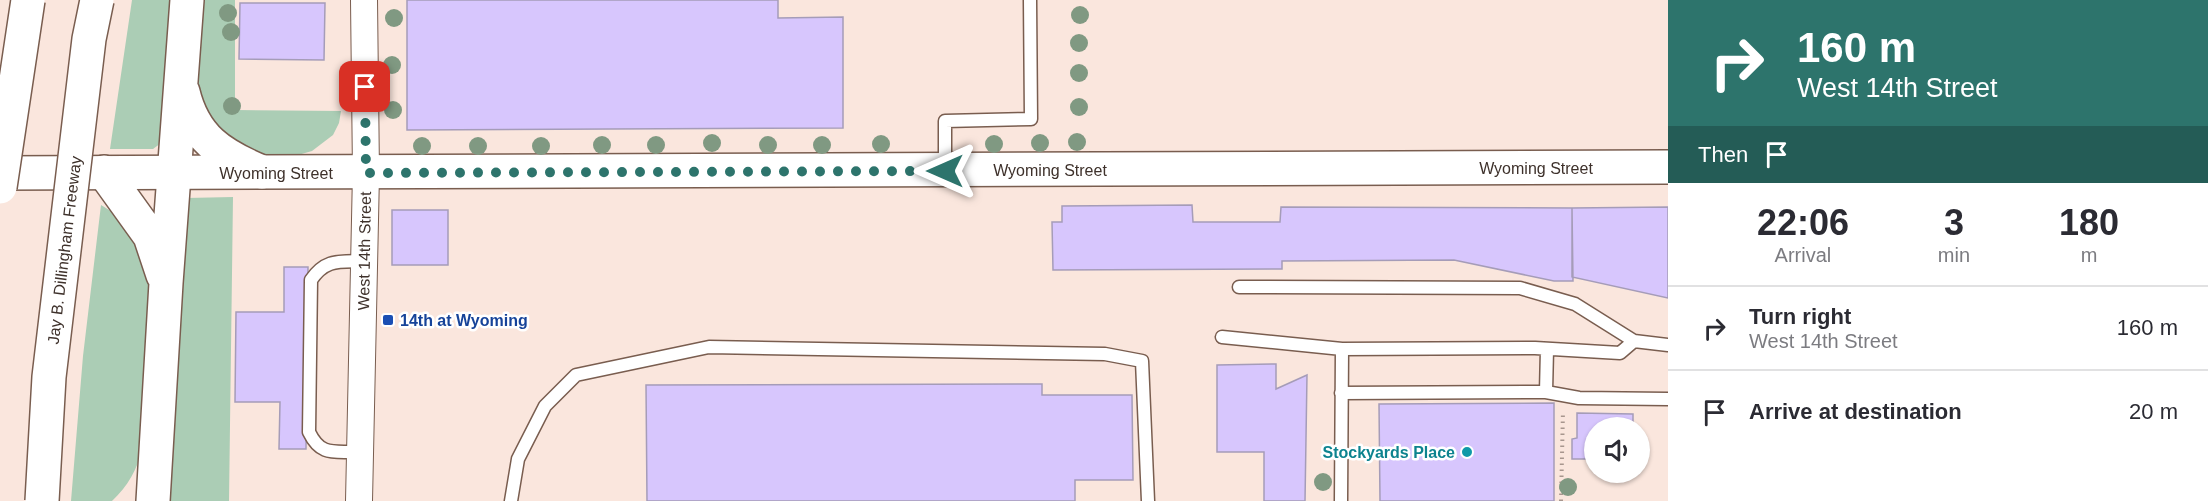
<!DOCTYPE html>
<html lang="en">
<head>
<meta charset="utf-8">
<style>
	body { margin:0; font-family:Arial,sans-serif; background:#f7f7f7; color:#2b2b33; height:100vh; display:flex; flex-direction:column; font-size:22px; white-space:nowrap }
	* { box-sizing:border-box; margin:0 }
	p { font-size:20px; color:#7c7c81 }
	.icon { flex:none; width:33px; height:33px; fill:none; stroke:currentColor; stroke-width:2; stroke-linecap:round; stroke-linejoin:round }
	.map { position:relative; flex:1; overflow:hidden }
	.sheet { display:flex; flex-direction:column; background:#fff; width:540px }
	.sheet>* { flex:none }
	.banner { background:#2d746c; color:#fff; overflow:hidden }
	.fabs { position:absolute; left:1584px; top:417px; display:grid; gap:12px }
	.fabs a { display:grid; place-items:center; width:66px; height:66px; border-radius:50%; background:#fff; box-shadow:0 2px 4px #0004; font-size:30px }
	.pin { position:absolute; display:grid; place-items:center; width:51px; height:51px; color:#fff; margin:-26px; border-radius:12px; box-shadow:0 3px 9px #0006 }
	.me { position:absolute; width:66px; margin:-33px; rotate:270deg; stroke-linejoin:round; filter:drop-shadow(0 0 4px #0008) }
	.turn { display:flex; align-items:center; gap:21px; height:126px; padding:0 30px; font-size:27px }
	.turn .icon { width:78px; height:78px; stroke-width:2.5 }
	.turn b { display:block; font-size:42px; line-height:51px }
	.then { display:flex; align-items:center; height:57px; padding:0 30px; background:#0003; gap:12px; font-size:22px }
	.eta { display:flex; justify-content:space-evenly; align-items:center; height:102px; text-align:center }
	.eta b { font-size:36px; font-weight:600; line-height:42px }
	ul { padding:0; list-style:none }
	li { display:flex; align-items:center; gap:18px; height:84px; padding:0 30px; border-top:2px solid #e1e1e2 }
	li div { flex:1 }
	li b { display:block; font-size:22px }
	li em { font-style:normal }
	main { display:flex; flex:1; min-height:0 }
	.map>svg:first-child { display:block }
</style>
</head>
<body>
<main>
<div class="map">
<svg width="1668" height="501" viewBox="0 0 1668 501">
	<rect width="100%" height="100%" fill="#fae6dd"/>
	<path fill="#abcdb5" d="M 132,0 L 173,0 L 161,143 L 153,149 L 110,149 Z
		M 202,0 L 235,0 L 235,110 L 341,111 L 339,123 L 333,135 L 312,151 L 298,155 L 285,157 L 255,155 L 217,132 L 197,91 Z
		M 233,197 L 229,501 L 165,501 L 186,198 Z
		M 101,205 L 122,218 L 134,232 L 151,277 L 142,449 C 137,470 128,486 112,501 L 71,501 L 83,356 Z"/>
	<path fill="#d7c6fd" stroke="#a59cb8" stroke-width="1.5" d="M 407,0 L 778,0 L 778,18 L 843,17 L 843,128 L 407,130 Z
		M 240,3 L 325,3 L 324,60 L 239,59 Z
		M 1192,205 L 1193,222 L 1280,222 L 1281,207 L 1572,208 L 1573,281 L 1554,281 L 1454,260 L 1282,261 L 1282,269 L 1053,270 L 1052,222 L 1062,222 L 1062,206 Z
		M 1668,207 L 1668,298 L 1572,277 L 1572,208 Z
		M 392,210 L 448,210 L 448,265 L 392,265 Z
		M 284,267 L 308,267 L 306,449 L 279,449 L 280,402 L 235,402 L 236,312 L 284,312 Z
		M 1276,364 L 1276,389 L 1307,375 L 1305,501 L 1264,501 L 1264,452 L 1217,452 L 1217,365 Z
		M 1042,384 L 1042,395 L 1132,395 L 1133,480 L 1075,480 L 1075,501 L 647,501 L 646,385 Z
		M 1554,403 L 1554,501 L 1380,501 L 1379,404 Z
		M 1577,413 L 1633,414 L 1633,428 L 1594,428 L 1594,459 L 1572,459 L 1572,439 L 1577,438 Z"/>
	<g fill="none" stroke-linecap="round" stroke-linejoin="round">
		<defs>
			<path id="service" d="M 945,169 L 945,121 L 1031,119 L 1030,0
				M 1239,287 L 1520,288 L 1575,304 L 1634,341 L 1668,345
				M 1222,337 L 1342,349
				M 1546,392 L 1547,349
				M 1341,393 L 1546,392 L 1579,398 L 1668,399
				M 360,452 C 334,451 321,457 309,432 L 311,280 C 326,258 340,262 364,261
				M 511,501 L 518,459 L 545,406 L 576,375 L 709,347 L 1105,354 L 1142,361 L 1148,501
				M 1341,501 L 1342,349 L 1535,348 L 1620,353 L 1634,341"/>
			<path id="minor" d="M 359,501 L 366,173 L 364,0"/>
			<path id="secondary" d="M 0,173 L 1668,167"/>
			<path id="motorway" d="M 183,92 C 194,138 221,155 262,172
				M 104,172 L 150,236 L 163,275
				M 153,501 L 166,283 L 187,0"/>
		</defs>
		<use href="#service" stroke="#795d4f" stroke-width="15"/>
		<use href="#minor" stroke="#795d4f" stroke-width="28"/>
		<use href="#secondary" stroke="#795d4f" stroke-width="36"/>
		<use href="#motorway" stroke="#795d4f" stroke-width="36"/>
		<path stroke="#a7968e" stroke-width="4" stroke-dasharray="1.5 4.5" stroke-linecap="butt" d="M 1561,501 L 1563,411"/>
		<use href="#service" stroke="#fff" stroke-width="12"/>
		<use href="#minor" stroke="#fff" stroke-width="26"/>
		<use href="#secondary" stroke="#fff" stroke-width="33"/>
		<use href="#motorway" stroke="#fff" stroke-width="33"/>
		<defs>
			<path id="motorway-bridge" d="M 0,187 L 28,0
				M 42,501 L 49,377 L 89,39 L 97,0"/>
		</defs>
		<use href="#motorway-bridge" stroke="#795d4f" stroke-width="36" stroke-linecap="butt"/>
		<use href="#motorway-bridge" stroke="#fff" stroke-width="33"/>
	</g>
	<g fill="#809982">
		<circle cx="228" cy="13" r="9"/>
		<circle cx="1080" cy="15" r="9"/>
		<circle cx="394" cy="18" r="9"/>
		<circle cx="231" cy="32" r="9"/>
		<circle cx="1079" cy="43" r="9"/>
		<circle cx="392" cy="65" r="9"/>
		<circle cx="1079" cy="73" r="9"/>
		<circle cx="232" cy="106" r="9"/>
		<circle cx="1079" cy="107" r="9"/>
		<circle cx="393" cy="110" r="9"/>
		<circle cx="1077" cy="142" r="9"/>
		<circle cx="712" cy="143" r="9"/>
		<circle cx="1040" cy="143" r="9"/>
		<circle cx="881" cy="144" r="9"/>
		<circle cx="994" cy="144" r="9"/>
		<circle cx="602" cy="145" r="9"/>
		<circle cx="656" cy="145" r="9"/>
		<circle cx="768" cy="145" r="9"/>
		<circle cx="822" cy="145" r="9"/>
		<circle cx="422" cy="146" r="9"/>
		<circle cx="478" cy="146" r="9"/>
		<circle cx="541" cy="146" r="9"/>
		<circle cx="1323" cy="482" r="9"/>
		<circle cx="1568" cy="487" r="9"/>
	</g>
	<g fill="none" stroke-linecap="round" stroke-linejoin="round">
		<path stroke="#2d746c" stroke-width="10" stroke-dasharray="0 18" d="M 365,87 L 366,173 L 945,171"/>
	</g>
	<rect fill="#1a4fb4" stroke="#fff" stroke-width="2" x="382" y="314" width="12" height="12" rx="3"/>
	<circle fill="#0f9aa8" stroke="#fff" stroke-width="2" cx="1467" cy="452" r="6"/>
	<g text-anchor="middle" stroke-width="5" stroke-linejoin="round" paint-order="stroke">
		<g font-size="16" fill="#3e312b" stroke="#fff">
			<text x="1536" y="174">Wyoming Street</text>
			<text x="1050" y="176">Wyoming Street</text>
			<text x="276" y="179">Wyoming Street</text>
			<text transform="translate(64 250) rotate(-83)" y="6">Jay B. Dillingham Freeway</text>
			<text transform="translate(364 251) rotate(-89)" y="6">West 14th Street</text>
		</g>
		<g font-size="16" font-weight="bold" fill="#164399" stroke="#fff" text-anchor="start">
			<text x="400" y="326">14th at Wyoming</text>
		</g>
		<g font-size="16" font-weight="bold" fill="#0d838f" stroke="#fff" text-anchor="end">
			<text x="1455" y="458">Stockyards Place</text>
		</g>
	</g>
</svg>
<div class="fabs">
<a><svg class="icon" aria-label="sound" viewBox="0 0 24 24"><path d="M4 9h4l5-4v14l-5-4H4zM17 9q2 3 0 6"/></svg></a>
</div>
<div class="pin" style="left:365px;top:87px;background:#d93025"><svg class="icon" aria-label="arrive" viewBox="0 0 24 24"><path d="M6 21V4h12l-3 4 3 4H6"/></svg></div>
<svg class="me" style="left:945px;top:171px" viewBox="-20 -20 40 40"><path d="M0-17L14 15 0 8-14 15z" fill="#2d746c" stroke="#fff" stroke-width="4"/></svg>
</div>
<section class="sheet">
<div class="banner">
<div class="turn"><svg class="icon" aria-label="right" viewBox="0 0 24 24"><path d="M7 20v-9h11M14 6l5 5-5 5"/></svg><div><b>160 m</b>West 14th Street</div></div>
<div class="then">Then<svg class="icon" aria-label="arrive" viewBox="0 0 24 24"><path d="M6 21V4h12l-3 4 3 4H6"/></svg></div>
</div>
<div class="eta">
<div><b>22:06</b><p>Arrival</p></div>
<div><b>3</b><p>min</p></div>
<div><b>180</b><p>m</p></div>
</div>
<ul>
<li><svg class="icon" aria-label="right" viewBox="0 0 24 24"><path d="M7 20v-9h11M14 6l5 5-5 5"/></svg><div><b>Turn right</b><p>West 14th Street</p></div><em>160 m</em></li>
<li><svg class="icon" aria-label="arrive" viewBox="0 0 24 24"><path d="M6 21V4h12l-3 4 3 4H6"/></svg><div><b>Arrive at destination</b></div><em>20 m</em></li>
</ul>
</section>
</main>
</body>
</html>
